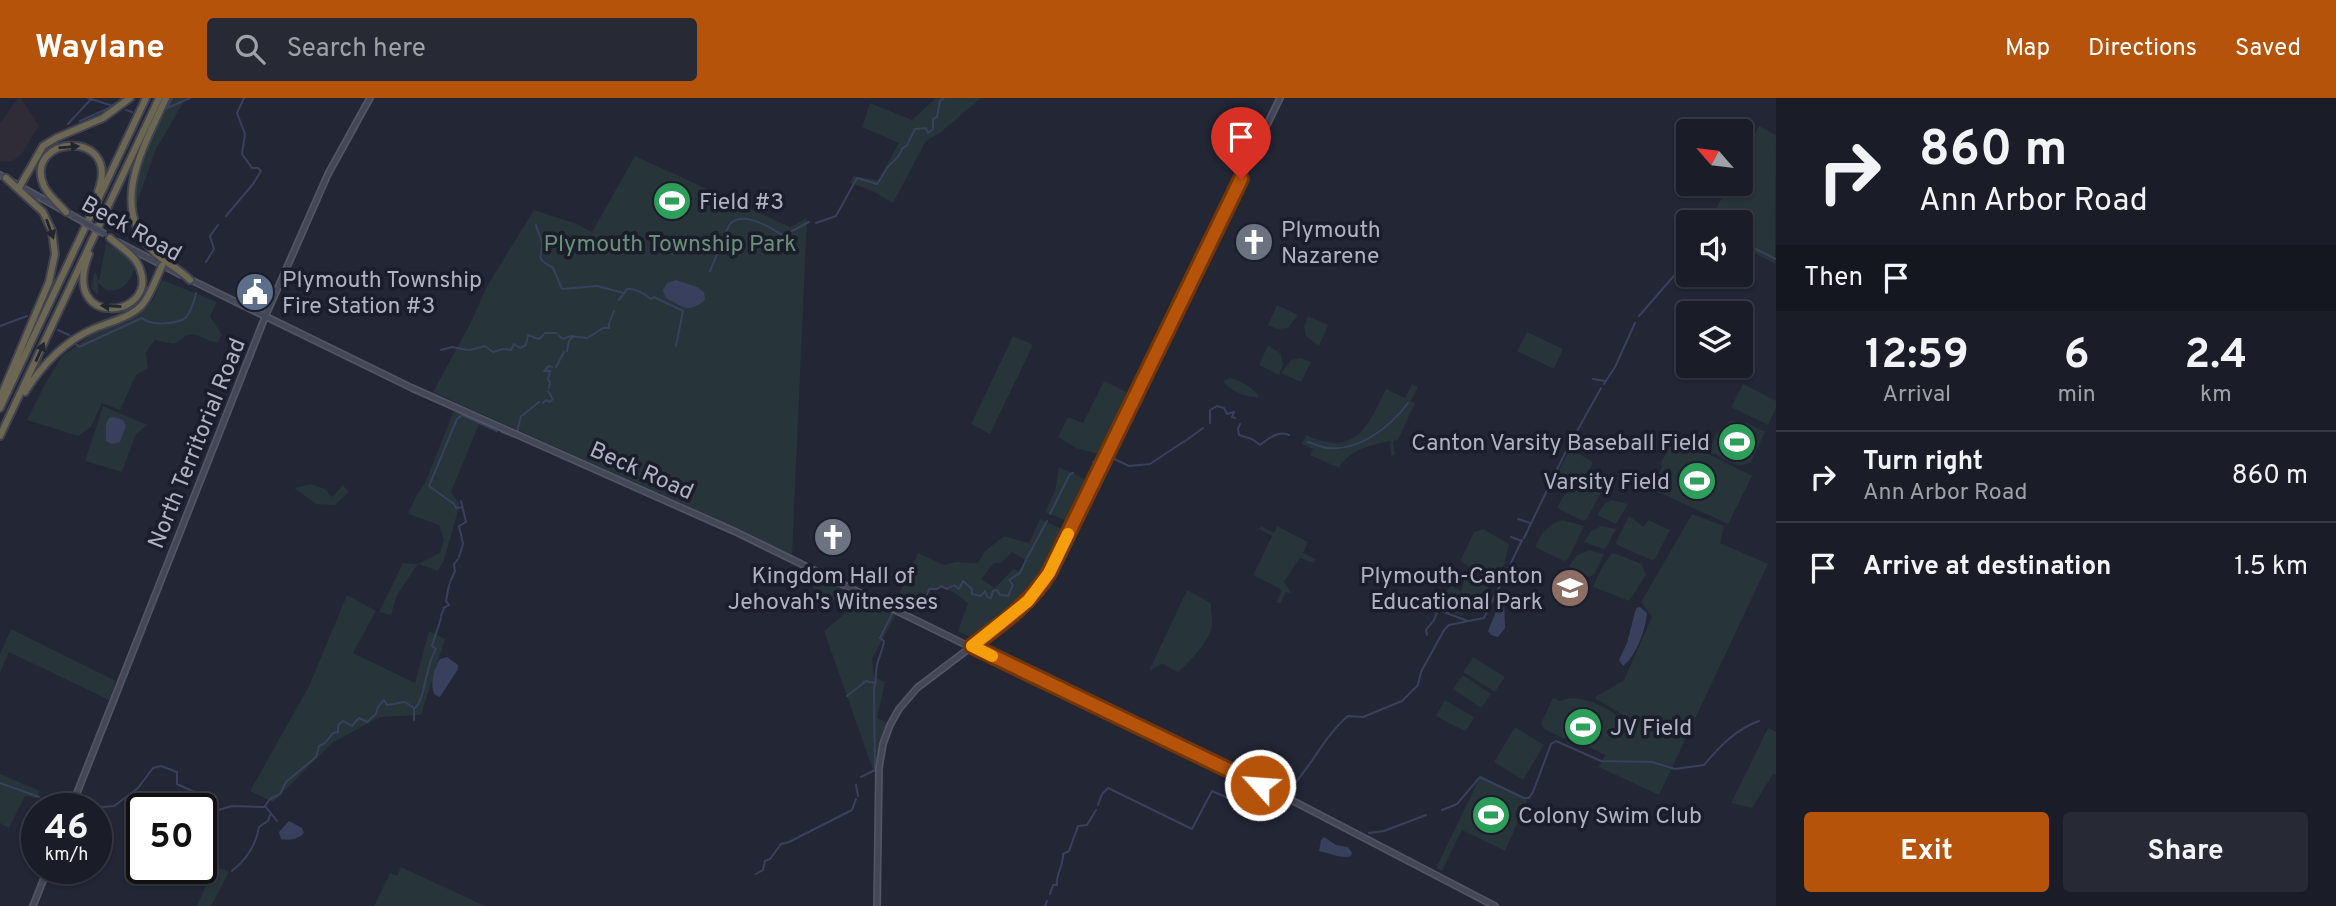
<!DOCTYPE html>
<html lang="en">
<head>
<meta charset="utf-8">
<style>
	body { margin:0; font-family:Overpass,sans-serif; background:#272934; color:#f1f3f6; height:100vh; display:flex; flex-direction:column; font-size:26px; white-space:nowrap }
	* { box-sizing:border-box; margin:0 }
	p { font-size:23px; color:#9fa1a8 }
	.icon { flex:none; width:38px; height:38px; fill:none; stroke:currentColor; stroke-width:2; stroke-linecap:round; stroke-linejoin:round }
	.map { position:relative; flex:1; overflow:hidden }
	.panel { display:flex; flex-direction:column; background:#1a1c28; width:560px }
	.panel>* { flex:none }
	.top-card { background:#1a1c28; color:#f1f3f6; overflow:hidden }
	.needle { width:46px; rotate:298deg }
	.buttons { position:absolute; left:1676px; top:21px; display:grid; gap:14px }
	.buttons a { display:grid; place-items:center; width:77px; height:77px; border-radius:7px; background:#1a1c28; box-shadow:0 2px 5px #0004,0 0 0 2px #383a45; font-size:35px }
	.speed { position:absolute; left:21px; top:695px; display:flex; gap:14px; font-size:35px; font-weight:700; text-align:center }
	.speed>* { display:grid; place-content:center; width:91px; height:91px; border-radius:50%; background:#1a1c28; box-shadow:0 2px 5px #0004,0 0 0 2px #383a45; line-height:1 }
	.speed small { font-size:18px; font-weight:400 }
	.speed .limit { border:4px solid #111; border-radius:10px; background:#fff; color:#111 }
	.pin { position:absolute; display:grid; place-items:center; width:60px; height:60px; color:#fff; margin:-72px -30px; border-radius:50% 50% 50% 0; rotate:-45deg; box-shadow:0 0 7px #0007 }
	.pin .icon { rotate:45deg }
	.me { position:absolute; width:77px; margin:-38px; rotate:296deg; stroke-linejoin:round; filter:drop-shadow(0 0 5px #0008) }
	.turn { display:flex; align-items:center; gap:24px; height:147px; padding:0 28px; font-size:32px }
	.turn .icon { width:91px; height:91px; stroke-width:2.5 }
	.turn b { display:block; font-size:49px; line-height:60px }
	.then { display:flex; align-items:center; height:66px; padding:0 28px; background:#0003; gap:14px; font-size:26px }
	.eta { display:flex; justify-content:space-evenly; align-items:center; height:119px; text-align:center }
	.eta b { font-size:42px; font-weight:700; line-height:49px }
	.primary-button { display:flex; gap:14px; margin-top:auto; padding:14px 28px }
	.primary-button a { flex:1; height:80px; border-radius:7px; background:#b45309; color:#fff; font-size:28px; font-weight:700; line-height:80px; text-align:center }
	.primary-button a+a { background:#272934; color:#f1f3f6 }
	ul { padding:0; list-style:none }
	li { display:flex; align-items:center; gap:21px; height:91px; padding:0 28px; border-top:2px solid #383a45 }
	li div { flex:1 }
	li b { display:block; font-size:26px }
	li em { font-style:normal }
	header { display:flex; align-items:center; gap:42px; box-sizing:border-box; height:98px; padding:0 35px; background:#b45309; color:#fff }
	header strong { font-size:33px }
	nav { display:flex; gap:38px; margin-inline-start:auto; font-size:24px }
	.search { width:490px; height:63px; background:#272934; display:flex; align-items:center; gap:18px; box-sizing:border-box; padding:0 24px; border-radius:7px; color:#9fa1a8; font-size:26px }
	main { display:flex; flex:1; min-height:0 }
	.map>svg:first-child { display:block }
</style>
</head>
<body>
<header>
<strong>Waylane</strong>
<div class="search"><svg class="icon" aria-label="search" viewBox="0 0 24 24"><circle cx="10" cy="10" r="6"/><path d="M15 15l6 6"/></svg>Search here</div>
<nav><a>Map</a><a>Directions</a><a>Saved</a></nav>
</header>
<main>
<div class="map">
<svg width="1776" height="808" viewBox="0 0 1776 808">
	<rect width="100%" height="100%" fill="#222635"/>
	<path fill="#302c37" d="M 18,0 L 21,0 L 39,28 L 21,57 L 12,63 L 3,64 L 0,63 L 0,25 Z"/>
	<path fill="#273439" fill-rule="evenodd" d="M 167,0 L 186,0 L 156,51 L 133,116 L 131,87 Z
		M 936,0 L 981,0 L 940,35 L 926,43 L 893,105 L 872,93 L 850,85 L 853,78 L 878,82 L 899,45 L 862,29 L 870,5 L 912,22 Z
		M 1759,28 L 1776,37 L 1775,166 L 1741,148 L 1741,124 L 1709,124 L 1729,86 L 1741,86 L 1741,62 Z
		M 635,58 L 790,129 L 807,120 L 792,457 L 735,429 L 433,294 L 471,224 L 487,188 L 534,112 L 577,126 L 592,134 Z
		M 106,145 L 128,159 L 135,170 C 130,184 122,195 106,192 L 98,185 L 98,198 L 91,190 L 95,173 L 99,183 Z
		M 162,182 L 217,204 L 210,218 L 222,237 L 218,244 C 207,245 199,234 189,237 C 183,238 179,244 174,246 L 155,242 L 146,254 L 148,270 L 136,277 L 120,312 L 102,305 L 91,329 L 78,338 L 27,322 L 46,284 L 62,258 L 97,233 L 142,214 L 153,202 Z
		M 1277,207 L 1298,217 L 1288,230 L 1277,231 L 1268,227 Z
		M 1308,218 L 1328,227 L 1319,248 L 1306,238 L 1304,228 Z
		M 1527,234 L 1563,251 L 1554,271 L 1517,253 Z
		M 1013,238 L 1033,247 L 990,336 L 971,326 Z
		M 1268,247 L 1281,256 L 1283,267 L 1279,277 L 1259,267 Z
		M 1301,260 L 1311,264 L 1301,284 L 1281,275 L 1291,262 Z
		M 1230,280 C 1241,283 1254,289 1259,299 C 1246,300 1230,293 1223,283 Z
		M 1104,283 L 1128,295 L 1098,356 L 1076,350 L 1058,339 L 1068,319 L 1083,325 Z
		M 1412,286 L 1418,289 L 1411,303 L 1415,305 L 1398,342 L 1393,343 L 1395,357 L 1391,358 L 1390,343 C 1371,347 1349,352 1339,370 L 1310,357 L 1313,351 L 1302,346 L 1306,337 C 1355,359 1367,330 1386,291 L 1405,300 Z
		M 1743,286 L 1776,303 L 1776,310 L 1768,327 L 1731,309 Z
		M 103,308 L 147,327 L 136,336 L 122,374 L 85,363 Z
		M 454,312 L 480,324 L 451,394 L 460,406 L 444,462 L 438,473 L 418,466 L 397,497 L 391,517 L 379,514 L 403,465 L 418,466 L 440,455 L 444,442 L 439,427 L 408,416 L 416,398 L 426,383 Z
		M 1730,323 L 1747,325 L 1765,334 L 1751,364 C 1738,373 1721,359 1709,353 L 1717,335 Z
		M 1679,341 L 1752,378 L 1728,426 L 1643,387 L 1648,379 L 1659,375 L 1662,369 L 1661,364 L 1670,348 L 1674,350 Z
		M 1570,351 L 1593,364 L 1587,377 L 1573,383 L 1557,376 Z
		M 1059,369 L 1085,381 L 1065,422 L 1045,414 L 1055,393 Z
		M 310,386 L 325,391 L 332,399 L 343,387 L 349,394 L 335,407 L 316,406 L 294,390 Z
		M 1584,388 L 1601,394 L 1587,421 L 1583,423 L 1557,410 C 1563,397 1569,389 1584,388 Z
		M 1612,402 L 1628,406 L 1616,426 L 1597,417 L 1605,405 Z
		M 1692,416 L 1724,428 L 1720,445 L 1768,466 L 1659,697 L 1599,669 L 1605,657 L 1571,640 L 1562,640 L 1544,631 L 1541,625 L 1553,600 L 1560,603 C 1575,594 1609,608 1620,621 C 1624,625 1626,631 1627,635 L 1632,622 L 1596,601 L 1595,599 L 1624,582 L 1652,519 L 1641,504 Z
		M 1629,418 L 1644,429 L 1648,422 L 1670,432 L 1654,463 L 1617,447 L 1616,444 Z
		M 1040,421 L 1062,431 L 1036,482 L 1026,495 L 1010,510 L 970,539 L 958,533 L 968,505 C 956,496 946,486 931,492 L 919,515 L 895,504 L 918,455 L 944,467 L 956,464 L 978,465 L 985,453 L 1004,438 L 1029,445 ZM 1012,454 L 1027,463 L 1018,473 L 1013,471 L 995,490 L 981,481 L 994,465 L 1001,465 Z
		M 1563,422 L 1584,428 L 1568,461 L 1564,463 L 1535,449 C 1542,435 1547,426 1563,422 Z
		M 1261,428 L 1274,435 L 1277,428 L 1308,444 L 1303,455 L 1316,461 L 1314,465 L 1300,460 L 1284,484 L 1292,496 L 1286,494 L 1280,506 L 1276,504 L 1282,492 L 1253,477 L 1272,438 L 1259,431 Z
		M 1601,428 L 1616,431 L 1606,450 L 1603,451 L 1584,444 L 1590,434 Z
		M 1483,431 L 1509,446 L 1504,467 L 1496,481 L 1490,483 L 1460,463 L 1474,434 Z
		M 1589,452 L 1604,456 L 1594,477 L 1589,479 L 1569,468 L 1576,458 Z
		M 1614,455 L 1642,466 L 1646,477 L 1629,503 L 1593,489 L 1601,471 L 1611,456 Z
		M 815,475 L 897,515 L 872,561 L 874,579 L 885,584 L 877,620 L 887,625 L 879,650 L 874,675 L 824,533 L 855,507 L 848,502 C 840,505 827,501 817,502 L 810,480 Z
		M 1465,479 L 1489,490 L 1478,514 L 1466,505 L 1463,518 L 1440,510 L 1442,500 L 1451,487 L 1461,494 Z
		M 1187,492 L 1211,505 C 1211,513 1213,521 1212,528 C 1212,540 1187,567 1178,574 L 1162,566 L 1149,573 Z
		M 347,497 L 376,513 L 353,555 L 415,585 L 429,533 L 445,541 L 421,617 L 380,619 L 332,645 L 273,704 L 250,693 L 309,588 Z
		M 11,531 L 116,583 L 109,602 L 9,554 L 0,575 L 0,556 Z
		M 1473,559 L 1505,579 L 1495,594 L 1463,574 Z
		M 1463,577 L 1491,596 L 1481,610 L 1453,591 Z
		M 1445,602 L 1474,619 L 1466,634 L 1436,618 Z
		M 1515,629 L 1544,647 L 1523,682 L 1494,664 Z
		M 1768,630 L 1776,634 L 1776,677 L 1773,676 L 1752,710 L 1731,705 Z
		M 0,676 L 40,693 L 37,700 L 25,698 L 9,730 L 0,725 Z
		M 1480,679 L 1528,702 L 1505,753 L 1462,732 L 1442,773 L 1436,770 Z
		M 401,769 L 485,808 L 374,808 L 390,775 L 397,778 Z
		M 221,770 L 229,774 L 211,808 L 197,808 L 205,790 Z"/>
	<path fill="#39405d" d="M 676,182 L 697,189 L 704,194 L 705,202 C 693,212 686,212 674,204 C 667,201 665,200 663,192 L 667,185 Z
		M 113,319 L 123,322 L 126,328 L 120,344 L 111,346 L 106,343 L 106,326 L 109,320 Z
		M 1501,501 L 1504,501 L 1505,530 L 1498,539 L 1491,537 L 1488,533 Z
		M 1640,509 L 1647,515 C 1646,530 1636,559 1623,568 L 1619,562 L 1627,545 L 1636,510 Z
		M 447,559 L 458,567 L 458,571 L 440,599 L 435,597 C 429,587 434,570 440,561 Z
		M 289,723 L 302,730 L 304,735 C 299,741 288,743 281,741 L 279,734 Z
		M 1324,739 L 1336,747 L 1348,749 L 1352,755 L 1351,758 C 1343,761 1328,755 1319,753 L 1321,742 Z"/>
	<g fill="none" stroke-linecap="round" stroke-linejoin="round">
		<path stroke="#39405d" stroke-width="2" d="M 88,0 L 113,8
			M 168,8 L 172,0
			M 165,11 L 190,0
			M 126,12 L 132,14
			M 80,23 L 109,10 L 123,0
			M 68,26 L 91,1
			M 226,118 L 253,86 L 261,73 L 258,70 L 252,70 L 242,56 L 245,36 L 237,15 L 244,0
			M 816,125 L 836,118 L 857,80 L 877,86 C 881,81 884,74 888,69 C 894,61 899,61 902,51 L 907,47 L 915,31 L 926,30 L 928,35 L 933,31 L 933,21 L 937,19 L 940,3 L 944,0
			M 536,127 C 537,132 541,140 542,145 C 543,162 533,158 553,170 L 562,191 L 597,188 L 624,195
			M 792,133 L 809,124
			M 1741,144 L 1776,161
			M 206,164 L 214,151 L 210,138 L 218,127
			M 710,173 C 714,164 727,130 730,126 C 743,112 770,129 782,137 L 786,136
			M 619,202 L 627,191 C 636,190 645,196 651,201 L 654,199 L 683,213
			M 1639,218 L 1679,172 L 1689,154
			M 610,223 L 614,213
			M 0,228 L 27,218
			M 58,232 L 69,237
			M 558,237 L 563,241 L 571,238 L 587,240
			M 542,238 L 545,235 L 556,235
			M 589,239 L 603,230 L 609,230 L 609,225
			M 76,246 L 79,249 L 142,220 C 150,228 174,226 184,221 C 190,217 195,201 196,195
			M 676,248 L 683,213
			M 441,252 L 452,249 L 468,252
			M 470,252 L 485,248 L 493,254 L 503,251 L 511,252 L 514,246 L 520,250 L 526,247 L 528,237 L 538,241 L 542,239
			M 567,253 L 569,243 L 573,239
			M 556,269 L 564,254
			M 1593,281 L 1605,283
			M 1604,286 L 1615,269 L 1635,225
			M 549,290 L 550,284 L 548,282 L 550,273 L 544,273 L 549,268 L 552,269
			M 543,305 L 546,302 L 550,304 L 553,301 L 548,293
			M 523,317 L 539,304
			M 1210,325 L 1210,312 L 1217,308 L 1224,310 L 1227,316 L 1234,314 L 1232,319 L 1235,320
			M 1240,326 L 1238,331 L 1239,337 L 1252,341 L 1260,347 C 1268,341 1278,332 1289,337
			M 501,334 L 515,339
			M 517,334 L 521,318
			M 1184,344 L 1203,330
			M 1308,344 C 1315,346 1322,350 1329,350 C 1360,353 1391,328 1408,305
			M 1108,358 L 1129,368 L 1150,366 L 1183,344
			M 1093,364 L 1103,360
			M 463,409 L 456,410 L 454,406 L 429,388 L 457,321 L 462,317 L 497,333
			M 1050,416 L 1070,376 L 1073,375
			M 1518,421 L 1530,425
			M 1511,439 L 1522,443
			M 1524,440 L 1566,353 L 1601,290
			M 459,459 L 463,446 L 459,428 L 466,424 L 461,403
			M 1027,460 L 1047,423
			M 451,482 L 455,473 L 454,466 L 458,461
			M 450,485 L 450,484
			M 1499,490 L 1522,442
			M 898,504 L 900,503 L 918,508 L 926,499 L 929,491 L 937,491 L 941,488 L 947,491 L 954,487 L 959,491 L 963,483 L 972,491 L 972,496 L 981,498 L 985,493 L 987,499 L 991,500 L 993,493 L 997,492 L 1000,497 L 1008,498 L 1013,487 L 1009,482 L 1020,475 L 1026,462
			M 441,518 L 444,510 L 449,507 L 446,503 L 449,487
			M 1427,537 L 1426,532 L 1434,522 L 1438,512 L 1468,523
			M 847,598 L 866,583 L 875,585
			M 415,610 C 426,600 425,567 436,551 L 432,548 L 441,520
			M 414,622 L 414,610
			M 861,679 L 875,672 L 874,590 C 877,582 875,576 877,567 C 879,559 883,551 884,543 L 880,540 L 893,514
			M 0,685 L 39,699
			M 856,687 L 858,698
			M 1288,693 C 1311,670 1323,639 1348,618 L 1363,619 L 1402,603 L 1418,587 L 1421,574 L 1444,532 L 1449,527 L 1484,520 L 1498,491
			M 200,695 L 215,705 L 215,713 L 232,708 L 264,709
			M 49,700 L 58,704 L 65,703
			M 77,705 L 103,709 L 114,708 L 138,690 L 153,670 L 161,668 L 177,674 L 177,686 L 194,694
			M 1098,707 L 1102,696 L 1108,690 L 1192,731 L 1212,693 L 1230,701 L 1234,712 L 1248,709 L 1255,713 L 1262,710
			M 265,708 L 270,701 L 280,696 L 286,684 L 316,659 L 319,648 L 325,645 L 333,635 L 338,634 L 338,627 L 343,623 L 352,628 L 359,620 L 367,624 L 376,616 L 378,609 L 384,602 L 387,607 L 405,604 L 414,610
			M 265,708 L 277,723
			M 1269,710 L 1273,710 L 1283,702
			M 1442,712 L 1457,706 L 1480,679 L 1524,700 L 1529,700 L 1533,694 L 1551,646 L 1556,643 L 1601,663 L 1652,664 L 1675,671 L 1704,667 C 1719,649 1736,631 1759,623
			M 1369,735 L 1384,733 L 1426,717
			M 232,773 C 246,762 256,747 259,729 L 268,723 L 270,717
			M 756,776 L 763,772 L 765,763 L 770,761 L 781,746 L 789,744 L 852,712 L 856,701
			M 1050,796 L 1053,787 L 1057,787 C 1055,778 1064,767 1063,756 L 1069,753 L 1078,728 L 1087,727 L 1096,712
			M 1045,808 L 1047,803"/>
		<defs>
			<path id="secondary" d="M 0,77 L 75,119
				M 118,144 L 181,177
				M 189,181 L 412,290 L 736,434 L 1007,567 L 1274,693 L 1495,808
				M 71,710 L 265,219 L 328,76 L 370,0
				M 33,808 L 48,770
				M 877,808 L 879,670 L 883,646 L 890,627 L 899,611 L 917,590 L 1020,512 L 1045,482 L 1280,0"/>
			<path id="highway" d="M 166,0 C 145,47 108,106 152,152 C 163,164 179,170 190,182
				M 20,88 L 43,48 L 56,40 L 103,20 L 130,0
				M 66,114 C 59,106 49,98 44,88 C 22,37 122,30 98,93
				M 89,156 C 59,232 159,220 140,171 C 136,158 120,149 110,140
				M 25,294 C 42,267 63,244 93,231 C 109,224 130,220 142,207 C 151,197 156,180 162,168
				M 0,300 L 49,184 L 55,156 L 52,133 L 43,114 L 6,80
				M 0,310 L 146,0
				M 0,338 L 159,0"/>
		</defs>
		<use href="#secondary" stroke="#525563" stroke-width="8"/>
		<use href="#highway" stroke="#404250" stroke-width="10"/>
		<use href="#secondary" stroke="#444758" stroke-width="4.5"/>
		<use href="#highway" stroke="#6b6753" stroke-width="6"/>
		<defs>
			<path id="secondary-bridge" d="M 75,119 L 105,136"/>
		</defs>
		<use href="#secondary-bridge" stroke="#525563" stroke-width="8" stroke-linecap="butt"/>
		<use href="#secondary-bridge" stroke="#444758" stroke-width="4.5"/>
	</g>
	<defs><path id="oneway-solid" d="M-6-.8H1V-3.2L6.5 0L1 3.2V.8H-6Z" transform="scale(1.75)"/></defs>
	<g fill="#23252e">
		<use href="#oneway-solid" transform="translate(69 49) rotate(-5)"/>
		<use href="#oneway-solid" transform="translate(50 131) rotate(70)"/>
		<use href="#oneway-solid" transform="translate(111 208) rotate(-177)"/>
		<use href="#oneway-solid" transform="translate(40 254) rotate(-66)"/>
	</g>
	<g fill="none" stroke-linecap="round" stroke-linejoin="round">
		<defs>
			<path id="route" d="M 1241,81 L 1049,475 C 1029,507 1001,526 972,548 L 1260,687"/>
		</defs>
		<use href="#route" stroke="#753606" stroke-width="18"/>
		<use href="#route" stroke="#b45309" stroke-width="12"/>
		<path stroke="#f59e0b" stroke-width="12" d="M 992,558 L 972,548 L 1028,503 L 1049,475 L 1068,436"/>
	</g>
	<defs>
		<symbol id="stadium-disc" viewBox="-11 -11 22 22"><circle r="9.5" fill="#2e9e5b" stroke="#1b1e2a"/><path d="M0-5a6.5 5 0 1 0 0 10a6.5 5 0 1 0 0-10ZM-3.5-1.8h7v3.6h-7Z" fill="#fff"/></symbol>
		<symbol id="church-disc" viewBox="-11 -11 22 22"><circle r="9.5" fill="#6b7280" stroke="#1b1e2a"/><path d="M-1.2-6h2.4v3.5h3.3v2.4h-3.3V6h-2.4V-.1h-3.3v-2.4h3.3Z" fill="#fff"/></symbol>
		<symbol id="civic-disc" viewBox="-11 -11 22 22"><circle r="9.5" fill="#5c6f8a" stroke="#1b1e2a"/><path d="M-.6-6.5H3V-4.5H.6V-3L4-1V1h2V6H-6V1h2V-1L-.6-3ZM-1.2 2.5V6h2.4V2.5Z" fill="#fff"/></symbol>
		<symbol id="school-disc" viewBox="-11 -11 22 22"><circle r="9.5" fill="#8d6e63" stroke="#1b1e2a"/><path d="M0-5L7-2L0 1L-7-2ZM-4 1L0 2.5L4 1V4Q0 6-4 4Z" fill="#fff"/></symbol>
	</defs>
	<g fill-rule="evenodd">
		<use href="#stadium-disc" x="650" y="81" width="44" height="44"/>
		<use href="#church-disc" x="1232" y="122" width="44" height="44"/>
		<use href="#civic-disc" x="233" y="172" width="44" height="44"/>
		<use href="#stadium-disc" x="1715" y="322" width="44" height="44"/>
		<use href="#stadium-disc" x="1675" y="361" width="44" height="44"/>
		<use href="#church-disc" x="811" y="417" width="44" height="44"/>
		<use href="#school-disc" x="1548" y="468" width="44" height="44"/>
		<use href="#stadium-disc" x="1561" y="607" width="44" height="44"/>
		<use href="#stadium-disc" x="1469" y="695" width="44" height="44"/>
	</g>
	<g text-anchor="middle" stroke-width="7" stroke-linejoin="round" paint-order="stroke">
		<g font-size="23" fill="#afb2c2" stroke="#1b1e2a" text-anchor="start">
			<text x="699" y="111">Field #3</text>
			<text x="1281" y="139">Plymouth<tspan x="1281" dy="26">Nazarene</tspan></text>
			<text x="282" y="189">Plymouth Township<tspan x="282" dy="26">Fire Station #3</tspan></text>
			<text x="1710" y="352" text-anchor="end">Canton Varsity Baseball Field</text>
			<text x="1670" y="391" text-anchor="end">Varsity Field</text>
			<text x="833" y="485" text-anchor="middle">Kingdom Hall of<tspan x="833" dy="26">Jehovah's Witnesses</tspan></text>
			<text x="1543" y="485" text-anchor="end">Plymouth-Canton<tspan x="1543" dy="26">Educational Park</tspan></text>
			<text x="1610" y="637">JV Field</text>
			<text x="1518" y="725">Colony Swim Club</text>
		</g>
		<g font-size="23" fill="#afb2c2" stroke="#1b1e2a">
			<text transform="translate(132 130) rotate(29)" y="8">Beck Road</text>
			<text transform="translate(196 345) rotate(-68)" y="8">North Territorial Road</text>
			<text transform="translate(642 372) rotate(24)" y="8">Beck Road</text>
		</g>
		<g font-size="23" fill="#6a907b" stroke="#1b1e2a">
			<text x="670" y="153">Plymouth Township Park</text>
		</g>
	</g>
</svg>
<div class="buttons">
<a><svg class="needle" viewBox="-14 -14 28 28"><path d="M0-13l5 13h-10z" fill="#e53935"/><path d="M0 13l5-13h-10z" fill="#9fa1a8"/></svg></a>
<a><svg class="icon" aria-label="sound" viewBox="0 0 24 24"><path d="M4 9h4l5-4v14l-5-4H4zM17 9q2 3 0 6"/></svg></a>
<a><svg class="icon" aria-label="layers" viewBox="0 0 24 24"><path d="M12 4l9 5-9 5-9-5zM3 14l9 5 9-5"/></svg></a>
</div>
<div class="speed"><div>46<small>km/h</small></div><div class="limit">50</div></div>
<div class="pin" style="left:1241px;top:81px;background:#d93025"><svg class="icon" aria-label="arrive" viewBox="0 0 24 24"><path d="M6 21V4h12l-3 4 3 4H6"/></svg></div>
<svg class="me" style="left:1260px;top:687px" viewBox="-20 -20 40 40"><circle r="17" fill="#b45309" stroke="#fff" stroke-width="3"/><path d="M0-11L8 9 0 5-8 9z" fill="#fff"/></svg>
</div>
<section class="panel">
<div class="top-card">
<div class="turn"><svg class="icon" aria-label="right" viewBox="0 0 24 24"><path d="M7 20v-9h11M14 6l5 5-5 5"/></svg><div><b>860 m</b>Ann Arbor Road</div></div>
<div class="then">Then<svg class="icon" aria-label="arrive" viewBox="0 0 24 24"><path d="M6 21V4h12l-3 4 3 4H6"/></svg></div>
</div>
<div class="eta">
<div><b>12:59</b><p>Arrival</p></div>
<div><b>6</b><p>min</p></div>
<div><b>2.4</b><p>km</p></div>
</div>
<ul>
<li><svg class="icon" aria-label="right" viewBox="0 0 24 24"><path d="M7 20v-9h11M14 6l5 5-5 5"/></svg><div><b>Turn right</b><p>Ann Arbor Road</p></div><em>860 m</em></li>
<li><svg class="icon" aria-label="arrive" viewBox="0 0 24 24"><path d="M6 21V4h12l-3 4 3 4H6"/></svg><div><b>Arrive at destination</b></div><em>1.5 km</em></li>
</ul>
<div class="primary-button"><a>Exit</a><a>Share</a></div>
</section>
</main>
</body>
</html>
